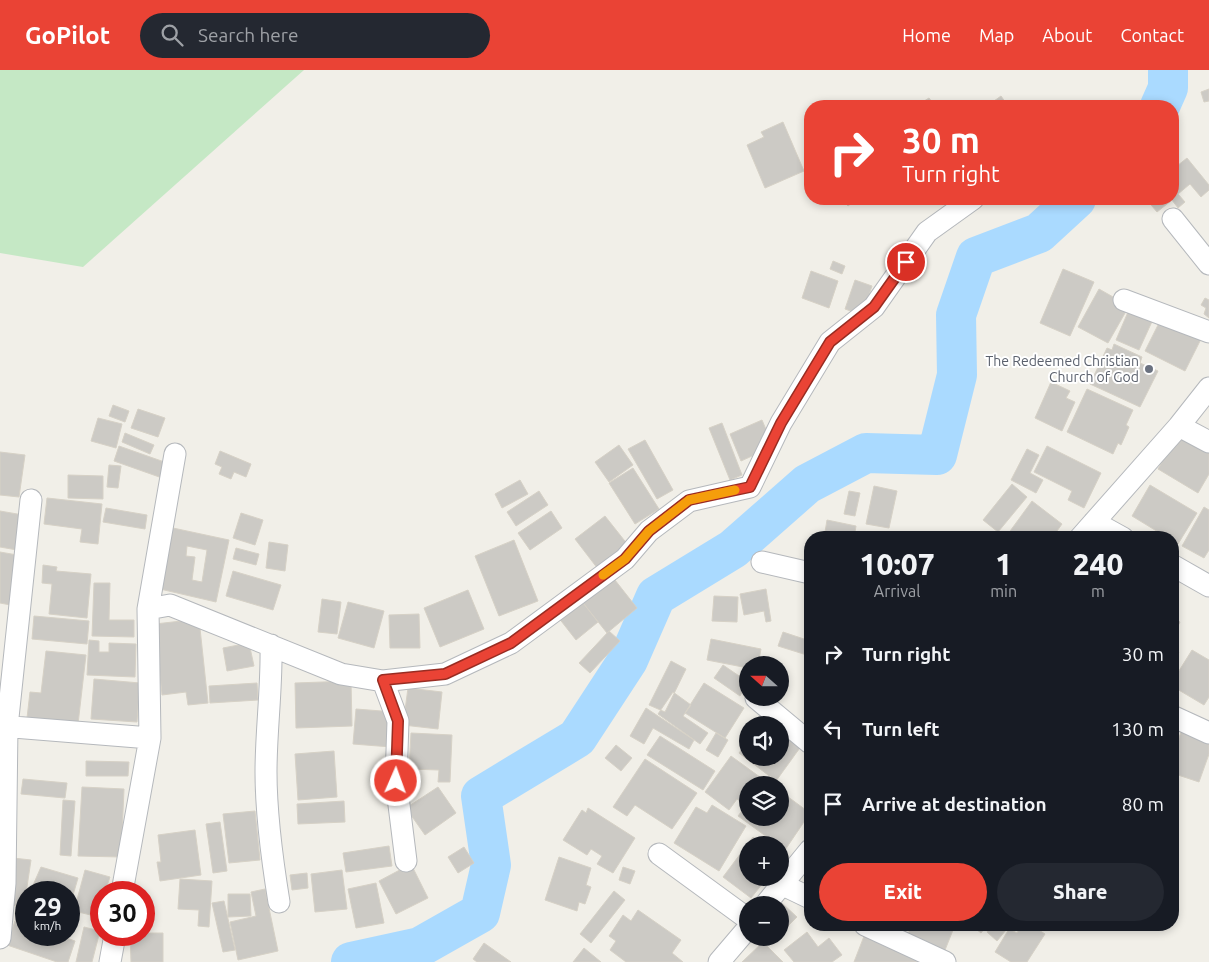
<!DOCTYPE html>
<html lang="en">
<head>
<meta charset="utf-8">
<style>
	body { margin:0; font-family:Ubuntu,sans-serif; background:#242831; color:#f1f3f6; height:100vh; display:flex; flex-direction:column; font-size:19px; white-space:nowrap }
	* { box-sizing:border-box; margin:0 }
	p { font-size:16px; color:#9ea1a6 }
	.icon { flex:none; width:28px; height:28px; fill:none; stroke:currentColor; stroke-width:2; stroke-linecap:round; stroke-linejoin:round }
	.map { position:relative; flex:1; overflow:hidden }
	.sheet { position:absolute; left:804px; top:461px; width:375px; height:400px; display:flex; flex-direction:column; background:#171b24; border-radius:20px; box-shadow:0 2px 8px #0003 }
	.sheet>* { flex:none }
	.banner { position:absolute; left:804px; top:30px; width:375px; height:105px; border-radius:20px; box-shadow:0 2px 8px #0003; background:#ea4335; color:#fff; overflow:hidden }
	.needle { width:32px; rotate:291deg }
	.controls { position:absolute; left:739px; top:586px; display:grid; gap:10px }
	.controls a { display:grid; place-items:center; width:50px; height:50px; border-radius:50%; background:#171b24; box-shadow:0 2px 8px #0003; font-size:25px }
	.speed { position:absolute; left:15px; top:811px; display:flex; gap:10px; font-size:25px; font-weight:700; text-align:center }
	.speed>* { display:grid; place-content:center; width:65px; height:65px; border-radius:50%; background:#171b24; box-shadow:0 2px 8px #0003; line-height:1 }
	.speed small { font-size:12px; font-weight:400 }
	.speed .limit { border:8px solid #d22; background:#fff; color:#111 }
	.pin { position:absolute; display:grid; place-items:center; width:42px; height:42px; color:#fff; margin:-21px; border:2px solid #fff; border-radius:50%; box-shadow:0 1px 5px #0007 }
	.me { position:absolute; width:55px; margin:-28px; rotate:2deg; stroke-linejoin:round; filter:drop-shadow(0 0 4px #0008) }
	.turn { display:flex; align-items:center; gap:18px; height:105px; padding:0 15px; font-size:22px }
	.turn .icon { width:65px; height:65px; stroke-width:2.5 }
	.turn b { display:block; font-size:35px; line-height:42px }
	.eta { display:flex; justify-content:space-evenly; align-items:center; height:85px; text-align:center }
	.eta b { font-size:30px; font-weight:800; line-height:35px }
	.primary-button { display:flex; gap:10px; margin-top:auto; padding:10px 15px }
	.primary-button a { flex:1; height:58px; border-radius:30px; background:#ea4335; color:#fff; font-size:20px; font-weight:800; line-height:58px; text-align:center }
	.primary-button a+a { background:#242831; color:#f1f3f6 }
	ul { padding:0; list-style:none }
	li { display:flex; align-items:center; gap:15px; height:75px; padding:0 15px }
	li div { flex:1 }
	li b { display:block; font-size:19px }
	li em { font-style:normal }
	header { display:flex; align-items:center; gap:30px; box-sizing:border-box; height:70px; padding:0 25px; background:#ea4335; color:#fff }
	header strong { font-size:24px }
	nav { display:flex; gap:28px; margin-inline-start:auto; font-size:18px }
	.search { width:350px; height:45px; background:#242831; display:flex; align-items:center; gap:12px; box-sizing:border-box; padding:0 18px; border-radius:28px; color:#9ea1a6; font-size:19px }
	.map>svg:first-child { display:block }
</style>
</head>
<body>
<header>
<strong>GoPilot</strong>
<div class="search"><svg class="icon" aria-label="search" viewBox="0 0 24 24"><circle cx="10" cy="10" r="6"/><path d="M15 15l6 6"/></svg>Search here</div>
<nav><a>Home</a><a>Map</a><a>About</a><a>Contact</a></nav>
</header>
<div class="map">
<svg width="1209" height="892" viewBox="0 0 1209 892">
	<rect width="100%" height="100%" fill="#f1efe8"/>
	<path fill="#c5e8c5" d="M 0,0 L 304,0 L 83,197 L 0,183 Z"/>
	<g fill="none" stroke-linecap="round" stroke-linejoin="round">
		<path stroke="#aadaff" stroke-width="40" d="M 1160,36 L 1168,18 L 1168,0
			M 351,892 L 420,877 L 480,843 L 491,795 L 481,726 L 577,668 L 628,590 L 656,526 L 733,479 L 807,414 L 866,383 L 937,385 L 957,305 L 956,245 L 976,187 L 1039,163 L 1076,129"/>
	</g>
	<path fill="#cccac5" stroke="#d6d1c6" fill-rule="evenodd" d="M 1209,19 L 1209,31 L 1204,32 L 1201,22 Z
		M 1001,26 L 1008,36 L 987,36 Z
		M 929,28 L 935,36 L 916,36 Z
		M 783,52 L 804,101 L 765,118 L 747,75 L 764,67 L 761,62 Z
		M 1187,88 L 1209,115 L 1209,120 L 1201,127 L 1190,114 L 1178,124 L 1185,132 L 1178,138 L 1172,130 L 1157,142 L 1146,129 L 1172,129 L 1172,100 Z
		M 842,129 L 857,129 L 848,136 Z
		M 833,191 L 845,196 L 842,204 L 830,199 Z
		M 1063,199 L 1094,212 L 1070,266 L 1040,253 Z
		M 811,201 L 838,211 L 829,238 L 802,228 Z
		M 855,210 L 872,216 L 862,245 L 845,239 Z
		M 1099,219 L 1129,236 L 1108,273 L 1078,257 Z
		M 1205,228 L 1209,230 L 1209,248 L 1204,244 L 1206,238 L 1201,235 Z
		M 1131,235 L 1155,245 L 1139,280 L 1116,270 Z
		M 1161,249 L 1201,269 L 1185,301 L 1145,281 Z
		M 1114,274 L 1142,287 L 1140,293 L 1158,301 L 1140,337 L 1090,314 L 1107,278 L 1112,280 Z
		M 1051,312 L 1070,321 L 1066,328 L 1075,332 L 1062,361 L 1035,348 Z
		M 1087,319 L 1133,340 L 1126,355 L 1129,357 L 1121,375 L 1118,373 L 1113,384 L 1067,362 Z
		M 113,335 L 129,341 L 125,352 L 109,346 Z
		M 138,339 L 165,348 L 158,367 L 131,358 Z
		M 98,348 L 122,354 L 116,378 L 91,371 Z
		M 762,350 L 770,369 L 763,381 L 741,391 L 730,364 Z
		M 722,353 L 742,405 L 730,410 L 709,358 Z
		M 1179,362 L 1209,379 L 1209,404 L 1198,423 L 1158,399 Z
		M 125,363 L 154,375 L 150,384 L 122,372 Z
		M 645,370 L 673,420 L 657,429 L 628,379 Z
		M 619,375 L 633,395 L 609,412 L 595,392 Z
		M 119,376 L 170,394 L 165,409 L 114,391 Z
		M 1047,376 L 1101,403 L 1084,438 L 1068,430 L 1072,421 L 1034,402 Z
		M 1027,379 L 1039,385 L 1030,403 L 1043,410 L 1036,423 L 1011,410 Z
		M 220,381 L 251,394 L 246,407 L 234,402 L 231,409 L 219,404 L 222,397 L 215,394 Z
		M 0,382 L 25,385 L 19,427 L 0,425 Z
		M 109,395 L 121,396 L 118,418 L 107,417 Z
		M 633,398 L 659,439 L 635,454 L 609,413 Z
		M 68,405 L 103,406 L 103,429 L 68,428 Z
		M 520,410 L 528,424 L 502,438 L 495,424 Z
		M 1012,414 L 1027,427 L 998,462 L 983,450 Z
		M 1150,415 L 1197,443 L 1178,474 L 1172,470 L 1172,468 L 1168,468 L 1132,446 Z
		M 874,416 L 897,421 L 889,458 L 866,454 Z
		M 539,421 L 548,435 L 516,456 L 507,442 Z
		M 849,421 L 860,423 L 855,446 L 844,444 Z
		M 47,428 L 102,434 L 98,474 L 80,472 L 82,459 L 44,454 Z
		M 1032,431 L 1062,454 L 1052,468 L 1005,468 Z
		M 1204,437 L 1209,440 L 1209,480 L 1204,488 L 1182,476 Z
		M 106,438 L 147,445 L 145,459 L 103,452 Z
		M 0,441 L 23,445 L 17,480 L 0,477 Z
		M 551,441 L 562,458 L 530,480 L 518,463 Z
		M 241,443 L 263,450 L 255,475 L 233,468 Z
		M 605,446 L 628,475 L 598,499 L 575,469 Z
		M 827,450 L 856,456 L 854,468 L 824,468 Z
		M 173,458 L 229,470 L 216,532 L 160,519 ZM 187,476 L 207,480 L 202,512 L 192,510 L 195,487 L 186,486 Z
		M 514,470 L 538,531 L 499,546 L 475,486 Z
		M 269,472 L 288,475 L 285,501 L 266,498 Z
		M 236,478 L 259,484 L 256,495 L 233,489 Z
		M 0,482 L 23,486 L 16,536 L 0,533 Z
		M 43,495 L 57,497 L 56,501 L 91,504 L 87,548 L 49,544 L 52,514 L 42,513 Z
		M 233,501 L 281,515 L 273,540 L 226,526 Z
		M 611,505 L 637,538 L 607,563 L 580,529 Z
		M 94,513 L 110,513 L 109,550 L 134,550 L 134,567 L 92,566 Z
		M 766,519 L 771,551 L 766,552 L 764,541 L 744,545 L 740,524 Z
		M 468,520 L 484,559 L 440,577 L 424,538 Z
		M 714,526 L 738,527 L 737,552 L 712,551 Z
		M 322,529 L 341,532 L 337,564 L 318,562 Z
		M 580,529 L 598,552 L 576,570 L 558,547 Z
		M 348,532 L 384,541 L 374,578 L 338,568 Z
		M 419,544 L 420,578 L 390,578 L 389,545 Z
		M 34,546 L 89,551 L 87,574 L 32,569 Z
		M 1172,548 L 1180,552 L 1174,563 L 1172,562 Z
		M 199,549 L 208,633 L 188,635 L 186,622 L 162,625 L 155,554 Z
		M 609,561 L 620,571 L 590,603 L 579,593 Z
		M 783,562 L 810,571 L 810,586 L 778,576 Z
		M 711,569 L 761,579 L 758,595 L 748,595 L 748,598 L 707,590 Z
		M 89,570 L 99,571 L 99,582 L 109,582 L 109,573 L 136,574 L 135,607 L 87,605 Z
		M 249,573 L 254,596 L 227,601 L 223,578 Z
		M 1172,578 L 1179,582 L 1172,593 Z
		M 1192,580 L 1209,590 L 1209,627 L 1204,635 L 1172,616 L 1172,612 Z
		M 46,581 L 86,585 L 78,654 L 27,648 L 30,622 L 41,623 Z
		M 671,591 L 686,599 L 665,642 L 649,635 Z
		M 723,595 L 748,612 L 740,626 L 714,608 Z
		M 94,609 L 140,613 L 137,652 L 91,649 Z
		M 351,611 L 352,656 L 296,658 L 295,613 Z
		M 257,613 L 258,630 L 210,633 L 209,616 Z
		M 704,613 L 744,638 L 725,668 L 685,643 Z
		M 408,618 L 442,622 L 438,659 L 403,655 Z
		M 673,622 L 691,635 L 683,646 L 708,663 L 700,674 L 658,644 Z
		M 646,638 L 694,670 L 689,679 L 653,658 L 644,674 L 630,666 Z
		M 356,639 L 394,642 L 391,677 L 353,674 Z
		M 1184,655 L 1209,664 L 1209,684 L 1199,712 L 1172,703 L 1172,685 Z
		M 780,659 L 802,675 L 776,711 L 739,683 L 748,671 L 748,688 L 780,688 Z
		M 411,663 L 452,665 L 450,712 L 438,712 L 439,700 L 409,699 Z
		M 716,663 L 728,670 L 718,687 L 706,680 Z
		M 660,666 L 715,701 L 703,720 L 647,685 Z
		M 616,675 L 632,688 L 621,701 L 605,688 Z
		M 334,681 L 337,727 L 298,730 L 295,684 Z
		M 731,686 L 764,710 L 761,715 L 748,715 L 746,735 L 737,729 L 729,740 L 705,722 Z
		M 645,689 L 697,723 L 672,759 L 635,735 L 627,746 L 613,737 Z
		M 86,691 L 129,692 L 128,706 L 86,706 Z
		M 23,709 L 67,713 L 65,728 L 21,724 Z
		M 82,717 L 124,719 L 121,787 L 78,786 Z
		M 438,717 L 456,743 L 425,765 L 406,738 Z
		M 780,721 L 810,743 L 785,780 L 738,746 L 748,733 L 748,748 L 780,748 Z
		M 63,730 L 75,731 L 71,786 L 60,785 Z
		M 344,731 L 345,752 L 298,754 L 297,734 Z
		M 712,735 L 746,756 L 719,801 L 674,773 L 696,737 L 707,743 Z
		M 588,738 L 635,768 L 613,803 L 597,794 L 602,786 L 591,779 L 587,785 L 563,770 L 582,740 L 586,743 Z
		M 255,741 L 260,790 L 229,793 L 223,744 Z
		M 220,752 L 227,801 L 213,803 L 206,754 Z
		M 195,760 L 201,805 L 160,811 L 157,792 L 161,792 L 158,765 Z
		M 753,767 L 763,775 L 748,775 L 748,808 L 767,808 L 751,828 L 723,807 Z
		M 389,776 L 392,796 L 346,802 L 343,783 Z
		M 464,777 L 474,793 L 458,803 L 448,787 Z
		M 559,787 L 591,798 L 586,815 L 591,817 L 585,834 L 579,832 L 577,841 L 545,830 Z
		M 13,788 L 31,790 L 24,837 L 6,834 Z
		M 411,794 L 428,828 L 396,844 L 379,811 Z
		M 41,797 L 78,808 L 69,839 L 69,822 L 30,822 Z
		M 623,797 L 635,801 L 630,814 L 619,810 Z
		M 85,800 L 110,807 L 105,822 L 101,822 L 99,847 L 74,841 Z
		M 342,800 L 347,839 L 315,842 L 311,804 Z
		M 307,803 L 308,818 L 292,820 L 290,805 Z
		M 180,809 L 212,811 L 209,857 L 198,856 L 199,840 L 178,839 Z
		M 376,813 L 384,853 L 356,858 L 348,819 Z
		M 265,819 L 278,881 L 238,890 L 230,852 L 256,846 L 251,822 Z
		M 614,821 L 625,830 L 591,873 L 580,864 Z
		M 228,824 L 250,824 L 251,846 L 228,847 Z
		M 224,831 L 235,880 L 223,882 L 212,833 Z
		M 783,834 L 797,847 L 780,864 L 780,837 Z
		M 638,840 L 681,870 L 672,883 L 683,892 L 626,892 L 610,880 L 616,871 L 609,866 L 623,845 L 631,851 Z
		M 15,851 L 26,855 L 26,865 L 58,865 L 75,871 L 68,892 L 57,892 L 7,875 Z
		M 912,855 L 955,855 L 945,880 L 908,864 Z
		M 971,855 L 987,855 L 981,863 Z
		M 992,855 L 1010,855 L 997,871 L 987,862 Z
		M 1022,855 L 1031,855 L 1045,864 L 1027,892 L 1011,892 L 995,882 L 1009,859 L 1017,863 Z
		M 84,857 L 100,861 L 92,892 L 76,892 Z
		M 866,861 L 924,892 L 854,892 Z
		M 807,862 L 818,877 L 829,868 L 842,885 L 832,892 L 794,892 L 784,880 Z
		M 144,863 L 163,863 L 163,892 L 131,892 L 130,865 L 144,865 Z
		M 763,872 L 783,892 L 742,892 Z
		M 484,873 L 511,892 L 477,892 L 473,889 Z
		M 584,878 L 601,892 L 573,892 Z"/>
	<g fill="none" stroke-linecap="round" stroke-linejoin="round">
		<defs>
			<path id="minor" d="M 1173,149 L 1209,194
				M 1124,230 L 1209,262
				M 1179,356 L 1209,372
				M 1094,452 L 1123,468
				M 1080,468 L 1179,356 L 1209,318
				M 762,492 L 810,503
				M 1172,495 L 1209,516
				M 148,539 L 175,384
				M 271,575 C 272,618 266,660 266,702 C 266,746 272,789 279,832
				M 383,611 L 398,651 L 396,711 L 406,791
				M 756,628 L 810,673
				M 1172,646 L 1209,663
				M 0,656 L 150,668
				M 659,784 L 748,849
				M 781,814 L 810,828
				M 122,822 L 150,668 L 148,539 L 170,535 L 341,604 L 383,611 L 445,604 L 511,573 L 625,489 L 649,461 L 689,431 L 750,417 L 781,353 L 830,272 L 874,237 L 927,162 L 973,129
				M 765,835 L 810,780
				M 865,855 L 945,892
				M 0,868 L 5,813 L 7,657 L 31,430
				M 110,892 L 115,865
				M 719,892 L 748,858"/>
		</defs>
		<use href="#minor" stroke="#b5b8bc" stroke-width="23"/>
		<use href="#minor" stroke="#fff" stroke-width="21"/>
	</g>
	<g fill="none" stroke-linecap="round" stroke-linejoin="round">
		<defs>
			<path id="route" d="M 396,711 L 398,651 L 383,610 L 445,604 L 511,573 L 625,489 L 649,461 L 689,430 L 750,417 L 781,353 L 830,272 L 874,237 L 906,192"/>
		</defs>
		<use href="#route" stroke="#982c22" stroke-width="12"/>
		<use href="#route" stroke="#ea4335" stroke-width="9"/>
		<path stroke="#f59e0b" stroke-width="9" d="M 603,505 L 625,489 L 649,461 L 689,430 L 735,420"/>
	</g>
	<circle fill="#6b7280" stroke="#fff" stroke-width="2" cx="1149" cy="299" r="5"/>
	<g text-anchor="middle" stroke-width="4" stroke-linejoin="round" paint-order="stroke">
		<g font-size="14" fill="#5b616d" stroke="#fff" text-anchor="end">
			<text x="1139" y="296">The Redeemed Christian<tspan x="1139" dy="16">Church of God</tspan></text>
		</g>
	</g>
</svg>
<div class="controls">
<a><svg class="needle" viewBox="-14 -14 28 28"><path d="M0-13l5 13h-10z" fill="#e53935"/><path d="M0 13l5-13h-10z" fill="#9ea1a6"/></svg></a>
<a><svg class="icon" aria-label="sound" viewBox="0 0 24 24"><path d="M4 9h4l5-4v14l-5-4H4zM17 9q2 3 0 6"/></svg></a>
<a><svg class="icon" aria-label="layers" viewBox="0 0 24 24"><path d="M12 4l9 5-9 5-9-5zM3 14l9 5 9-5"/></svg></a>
<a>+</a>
<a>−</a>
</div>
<div class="speed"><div>29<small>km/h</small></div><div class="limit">30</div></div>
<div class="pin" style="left:906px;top:192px;background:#d93025"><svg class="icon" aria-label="arrive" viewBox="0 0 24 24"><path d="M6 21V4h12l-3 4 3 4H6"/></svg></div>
<svg class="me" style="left:396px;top:711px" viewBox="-20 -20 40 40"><circle r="17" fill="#ea4335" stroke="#fff" stroke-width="3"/><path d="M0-11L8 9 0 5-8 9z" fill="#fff"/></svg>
<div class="banner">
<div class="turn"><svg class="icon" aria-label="right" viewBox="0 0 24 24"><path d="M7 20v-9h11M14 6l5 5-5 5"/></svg><div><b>30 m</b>Turn right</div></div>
</div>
<section class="sheet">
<div class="eta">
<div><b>10:07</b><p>Arrival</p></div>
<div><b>1</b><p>min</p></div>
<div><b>240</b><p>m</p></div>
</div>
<ul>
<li><svg class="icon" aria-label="right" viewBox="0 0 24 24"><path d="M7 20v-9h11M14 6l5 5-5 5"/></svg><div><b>Turn right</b></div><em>30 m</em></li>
<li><svg class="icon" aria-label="left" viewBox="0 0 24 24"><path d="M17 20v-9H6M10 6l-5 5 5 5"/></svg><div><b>Turn left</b></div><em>130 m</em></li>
<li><svg class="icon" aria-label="arrive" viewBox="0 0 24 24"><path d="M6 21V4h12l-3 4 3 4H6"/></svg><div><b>Arrive at destination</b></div><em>80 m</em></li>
</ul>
<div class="primary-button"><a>Exit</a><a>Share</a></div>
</section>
</div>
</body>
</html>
